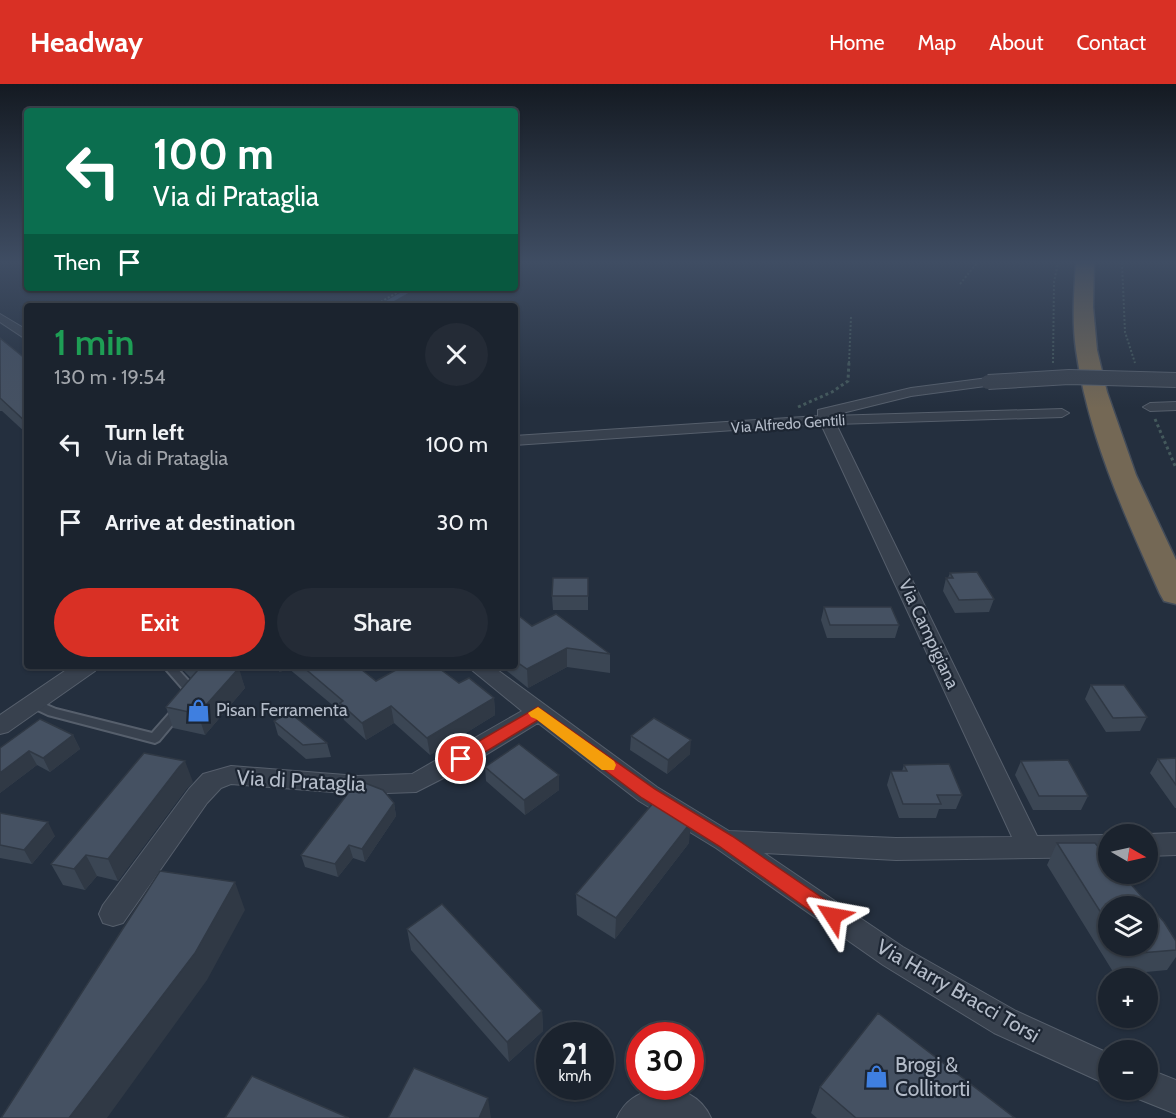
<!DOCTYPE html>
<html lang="en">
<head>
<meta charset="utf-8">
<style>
	body { margin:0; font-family:Cabin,sans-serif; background:#242b36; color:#f1f3f6; height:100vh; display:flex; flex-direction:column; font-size:22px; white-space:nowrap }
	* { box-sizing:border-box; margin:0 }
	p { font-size:20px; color:#a0a4aa }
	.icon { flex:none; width:33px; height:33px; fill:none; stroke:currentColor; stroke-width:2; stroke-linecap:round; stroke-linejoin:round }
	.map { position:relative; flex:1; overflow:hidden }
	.drawer { position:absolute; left:24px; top:219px; width:494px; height:366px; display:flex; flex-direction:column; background:#1b232e; border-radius:6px; box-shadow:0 2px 4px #0004,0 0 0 2px #39404a }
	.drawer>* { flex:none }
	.top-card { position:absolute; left:24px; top:24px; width:494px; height:183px; border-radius:6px; box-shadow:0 2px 4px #0004,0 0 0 2px #39404a; background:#0b6e4f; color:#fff; overflow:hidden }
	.needle { width:39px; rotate:99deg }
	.buttons { position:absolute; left:1098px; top:740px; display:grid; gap:12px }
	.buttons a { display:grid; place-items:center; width:60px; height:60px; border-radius:50%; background:#1b232e; box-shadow:0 2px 4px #0004,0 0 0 2px #39404a; font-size:30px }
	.speed { position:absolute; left:536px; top:938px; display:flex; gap:12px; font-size:30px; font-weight:700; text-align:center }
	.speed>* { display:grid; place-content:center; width:78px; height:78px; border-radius:50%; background:#1b232e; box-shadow:0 2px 4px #0004,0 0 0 2px #39404a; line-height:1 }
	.speed small { font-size:15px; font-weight:400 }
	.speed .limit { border:9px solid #d22; background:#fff; color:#111 }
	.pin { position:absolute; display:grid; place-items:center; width:51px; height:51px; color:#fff; margin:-26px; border:3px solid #fff; border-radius:50%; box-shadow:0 2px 6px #0007 }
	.me { position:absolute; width:66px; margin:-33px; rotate:304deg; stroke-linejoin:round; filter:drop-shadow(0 0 4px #0008) }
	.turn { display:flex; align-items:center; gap:21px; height:126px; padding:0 30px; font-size:27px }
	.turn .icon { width:78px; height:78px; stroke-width:2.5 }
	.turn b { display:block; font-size:42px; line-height:51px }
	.then { display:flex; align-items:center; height:57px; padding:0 30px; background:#0003; gap:12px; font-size:22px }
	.round { display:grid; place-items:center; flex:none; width:63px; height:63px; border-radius:32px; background:#242b36 }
	.head { display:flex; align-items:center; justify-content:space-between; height:102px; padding:0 30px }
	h1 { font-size:36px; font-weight:600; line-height:45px; color:#1e9e55 }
	.cta { display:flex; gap:12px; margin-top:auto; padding:12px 30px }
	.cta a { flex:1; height:69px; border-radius:36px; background:#d93025; color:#fff; font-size:24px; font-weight:600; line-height:69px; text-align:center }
	.cta a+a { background:#242b36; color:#f1f3f6 }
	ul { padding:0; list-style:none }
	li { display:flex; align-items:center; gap:18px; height:78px; padding:0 30px }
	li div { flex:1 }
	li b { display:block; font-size:22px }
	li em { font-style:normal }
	header { display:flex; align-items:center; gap:36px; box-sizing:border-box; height:84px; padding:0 30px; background:#d93025; color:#fff }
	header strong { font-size:28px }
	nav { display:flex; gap:33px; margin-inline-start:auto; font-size:21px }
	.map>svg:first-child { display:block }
</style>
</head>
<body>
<header>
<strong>Headway</strong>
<nav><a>Home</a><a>Map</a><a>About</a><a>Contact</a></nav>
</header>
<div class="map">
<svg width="1176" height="1034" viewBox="0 0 1176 1034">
	<rect width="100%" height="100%" fill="#242f3e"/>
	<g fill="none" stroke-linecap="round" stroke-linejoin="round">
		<path stroke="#394c67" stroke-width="4" d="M 381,222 L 413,204"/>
		<defs>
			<path id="lane" d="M 163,582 L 175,582 L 198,607 L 200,610 L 198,613 L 190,613 Z
				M 33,615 L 56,625 L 152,649 L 175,623 L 183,623 L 185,626 L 159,657 L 155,659 L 48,631 L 29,622 L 27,619 L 29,616 Z"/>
			<path id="street" d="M 0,230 L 27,246 L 27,256 L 0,238 Z
				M 988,294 L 993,295 L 993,301 L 911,312 L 830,332 L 1062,325 L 1069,329 L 1062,333 L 836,340 L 1037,752 L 1108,751 L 1108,773 L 896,776 L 764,769 L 903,863 L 1016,927 L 1108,969 L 1108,1001 L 994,949 L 883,881 L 716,764 L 639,717 L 538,639 L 469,681 L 416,708 L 358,710 L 231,700 L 221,704 L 207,719 L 123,839 L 113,842 L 103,839 L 99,830 L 103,821 L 189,705 L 203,690 L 231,682 L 358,692 L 412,690 L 522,627 L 467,582 L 492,582 L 657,703 L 729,747 L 896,754 L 1012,753 L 821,340 L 514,361 L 514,352 L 818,332 L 818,326 L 911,304 Z
				M 1176,318 L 1176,326 L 1150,327 L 1143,323 L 1150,319 Z
				M 72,582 L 98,582 L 95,587 L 8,648 L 0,650 L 0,631 Z
				M 1176,749 L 1176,771 L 1148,772 L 1148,750 Z
				M 1148,985 L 1176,996 L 1176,1030 L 1136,1014 L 1133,1005 L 1148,1005 Z
				M 656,1004 C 679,1001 702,1013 711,1034 L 617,1034 C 625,1016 637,1010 656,1004 Z"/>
			<path id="highway" d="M 1076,179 L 1094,179 L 1093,223 L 1097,266 L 1107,308 L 1136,391 L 1176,476 L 1176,520 L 1164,517 L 1160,510 C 1125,432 1088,352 1076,266 C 1072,237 1074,208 1076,179 Z"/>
		</defs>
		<use href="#lane" stroke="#565f6c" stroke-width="4"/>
		<use href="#street" stroke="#565f6c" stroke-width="2"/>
		<use href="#highway" stroke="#434c59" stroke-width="3"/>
		<path stroke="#44595c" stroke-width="2" stroke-dasharray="2 2" stroke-linecap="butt" d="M 1122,179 L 1125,248 L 1135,279
			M 960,200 L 977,179
			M 374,222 L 405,204
			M 849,279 L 851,233
			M 1053,279 L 1054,198 L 1058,179"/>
		<path stroke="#44595c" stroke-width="3" stroke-dasharray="3 3" stroke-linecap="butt" d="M 798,323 L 832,308 L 848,297 L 849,277
			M 1155,335 L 1176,384"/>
		<use href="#lane" fill="#38414e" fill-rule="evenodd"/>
		<use href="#street" fill="#38414e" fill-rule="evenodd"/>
		<use href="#highway" fill="#746855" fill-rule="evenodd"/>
		<defs>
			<path id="street-bridge" d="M 988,298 L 1069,293 L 1176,296"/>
		</defs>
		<use href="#street-bridge" stroke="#565f6c" stroke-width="16" stroke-linecap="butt"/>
		<use href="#street-bridge" stroke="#38414e" stroke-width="14"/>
	</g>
	<path fill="#3b4654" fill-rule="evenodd" d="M 0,254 L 27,276 L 27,350 L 2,327 L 0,327 Z
		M 950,489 L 994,515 L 989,528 L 955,529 L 943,507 L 946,494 L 948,494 Z
		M 588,494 L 588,526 L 553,526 L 552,512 Z
		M 824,523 L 899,541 L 895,554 L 827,554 L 821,536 Z
		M 514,528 L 532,542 L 610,570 L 610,589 L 567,583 L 528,604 L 502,583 L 514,582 Z
		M 179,582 L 237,582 L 245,604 L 205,651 L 173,644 L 166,623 L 191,594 Z
		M 273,582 L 357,582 L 376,597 L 459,599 L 494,614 L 495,631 L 430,671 L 394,639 L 366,656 L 344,636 L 342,629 L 288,584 L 280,588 Z
		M 1091,601 L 1147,633 L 1140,647 L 1106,648 L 1085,615 Z
		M 274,637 L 327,659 L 331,673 L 306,675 L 278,651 Z
		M 73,651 L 80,665 L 50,688 L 37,681 L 0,709 L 0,664 Z
		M 631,652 L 690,670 L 667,690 L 630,666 Z
		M 1176,674 L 1176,724 L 1175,724 L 1150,689 L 1158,675 Z
		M 1021,677 L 1088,712 L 1081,726 L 1033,726 L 1015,691 Z
		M 904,681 L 962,711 L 956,725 L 939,725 L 936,734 L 899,734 L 887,701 L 891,687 L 902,687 Z
		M 485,683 L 559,706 L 525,731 L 486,697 Z
		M 193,698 L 187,704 L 118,797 L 97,792 L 85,806 L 63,801 L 51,780 Z
		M 394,719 L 396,732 L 365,778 L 353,774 L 338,793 L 305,783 L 301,771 Z
		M 0,729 L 55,752 L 32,780 L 0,774 Z
		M 689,759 L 615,855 L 577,831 L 576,810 Z
		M 1057,759 L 1176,857 L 1176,873 L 1167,886 L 1115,891 L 1047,781 ZM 1108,822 L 1148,861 L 1108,861 Z
		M 407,845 L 542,927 L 543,947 L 509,978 L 411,866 Z
		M 820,1003 L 1015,1034 L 817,1034 L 811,1029 Z"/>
	<path fill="#303945" d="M 567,564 L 567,583 L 528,604 L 527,585 Z
		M 278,582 L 288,582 L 288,584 L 280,588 Z
		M 239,584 L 245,604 L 205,651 L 198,630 Z
		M 494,614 L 495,631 L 430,671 L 427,654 Z
		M 391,622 L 394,639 L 366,656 L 362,639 Z
		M 73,651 L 80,665 L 50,688 L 43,674 Z
		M 691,656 L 690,670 L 667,690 L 668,676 Z
		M 29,667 L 37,681 L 0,709 L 0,689 Z
		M 185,677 L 193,698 L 187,704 L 118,797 L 108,775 L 179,683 Z
		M 559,691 L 559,706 L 525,731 L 524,716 Z
		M 394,719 L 396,732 L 365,778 L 362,765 Z
		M 48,738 L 55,752 L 32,780 L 24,766 Z
		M 691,738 L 689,759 L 615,855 L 616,834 Z
		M 349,761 L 353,774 L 338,793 L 335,780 Z
		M 86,771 L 97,792 L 85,806 L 74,785 Z
		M 235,798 L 245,826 L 207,896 L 107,1034 L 69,1034 Z
		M 542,927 L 543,947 L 509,978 L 507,958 Z
		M 488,1014 L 491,1034 L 479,1034 Z"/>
	<path fill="#455162" stroke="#303945" stroke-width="1.5" d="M 0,254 L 27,276 L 27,339 L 0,314 Z
		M 977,488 L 994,515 L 959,516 L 946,494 L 953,494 L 950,489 Z
		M 553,494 L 588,494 L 588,512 L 552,512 Z
		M 824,523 L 891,523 L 899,541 L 830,541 Z
		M 514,528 L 532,542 L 556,530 L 610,570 L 567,564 L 527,585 L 514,576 Z
		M 192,582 L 237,582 L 239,584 L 198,630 L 166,623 L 197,587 Z
		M 302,582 L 357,582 L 376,597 L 403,582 L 436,582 L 459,599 L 469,594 L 494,614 L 427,654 L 391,622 L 362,639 L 340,619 L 343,617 Z
		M 1091,601 L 1124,601 L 1147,633 L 1113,634 Z
		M 289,628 L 327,659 L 303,661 L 274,637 Z
		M 654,634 L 691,656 L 668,676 L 631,652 Z
		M 40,635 L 73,651 L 43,674 L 29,667 L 0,689 L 0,664 Z
		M 519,660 L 559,691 L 524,716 L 485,683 Z
		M 144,669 L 185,677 L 179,683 L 108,775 L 86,771 L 74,785 L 51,780 Z
		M 1176,674 L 1176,701 L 1158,675 Z
		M 1068,676 L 1088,712 L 1039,712 L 1021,677 Z
		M 949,680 L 962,711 L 937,711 L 941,720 L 903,720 L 891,687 L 907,687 L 904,681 Z
		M 365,699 L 383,706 L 394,719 L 362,765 L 349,761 L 335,780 L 301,771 L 355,700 Z
		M 654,718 L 691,738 L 616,834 L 576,810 Z
		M 0,729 L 48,738 L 24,766 L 0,761 Z
		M 1057,759 L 1095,759 L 1108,775 L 1108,789 L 1121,789 L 1164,838 L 1176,857 L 1176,866 L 1128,870 L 1122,861 L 1148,861 L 1148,822 L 1108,822 L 1108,840 Z
		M 160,787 L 235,798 L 195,869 L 69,1034 L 1,1034 Z
		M 442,820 L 542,927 L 507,958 L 407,845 Z
		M 878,929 L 1015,1034 L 856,1034 L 820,1003 Z
		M 414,984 L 488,1014 L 479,1034 L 388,1034 Z
		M 252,992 L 349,1034 L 225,1034 Z"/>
	<linearGradient id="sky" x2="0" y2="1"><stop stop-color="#141a22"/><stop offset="0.55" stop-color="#3f4d63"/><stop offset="1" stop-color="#3f4d63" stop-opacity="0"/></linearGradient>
	<rect width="1176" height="324" fill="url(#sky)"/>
	<path fill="#d93025" stroke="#8d1f18" stroke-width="1.5" d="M 538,623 L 655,705 L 732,752 L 840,826 L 843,832 L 840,838 L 833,841 L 826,838 L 719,762 L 642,714 L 538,636 L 467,679 L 455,679 L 453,675 L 455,671 Z"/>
	<path fill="#f59e0b" d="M 538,623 L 614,677 L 616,681 L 614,686 L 602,686 L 536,635 L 531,633 L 528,629 Z"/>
	<defs>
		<symbol id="shop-bare" viewBox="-9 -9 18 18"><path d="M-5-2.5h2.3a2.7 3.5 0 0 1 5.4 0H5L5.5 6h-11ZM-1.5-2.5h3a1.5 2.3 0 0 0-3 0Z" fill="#3f7fe0" stroke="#1d2633" stroke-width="2.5" paint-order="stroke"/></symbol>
	</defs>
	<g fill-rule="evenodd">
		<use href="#shop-bare" x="182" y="610" width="33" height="33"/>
		<use href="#shop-bare" x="860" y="976" width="33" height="33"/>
	</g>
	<g text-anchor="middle" stroke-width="4.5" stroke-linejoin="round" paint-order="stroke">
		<g font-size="15" fill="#b4bcc9" stroke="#1d2633">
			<text transform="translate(788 340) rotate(-4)" y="5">Via Alfredo Gentili</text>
		</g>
		<g font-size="18" fill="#b4bcc9" stroke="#1d2633">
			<text transform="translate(929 550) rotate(65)" y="6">Via Campigiana</text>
		</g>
		<g font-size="18" fill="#b4bcc9" stroke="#1d2633" text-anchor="start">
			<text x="216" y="632">Pisan Ferramenta</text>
		</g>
		<g font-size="21" fill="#b4bcc9" stroke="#1d2633">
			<text transform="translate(301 697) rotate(3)" y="7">Via di Prataglia</text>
			<text transform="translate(958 907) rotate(30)" y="7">Via Harry Bracci Torsi</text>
		</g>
		<g font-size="21" fill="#b4bcc9" stroke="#1d2633" text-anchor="start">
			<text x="895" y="988">Brogi &amp;<tspan x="895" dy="24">Collitorti</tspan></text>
		</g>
	</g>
</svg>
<div class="buttons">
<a><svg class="needle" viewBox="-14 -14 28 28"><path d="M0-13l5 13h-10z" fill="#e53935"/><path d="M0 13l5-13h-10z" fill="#a0a4aa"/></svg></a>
<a><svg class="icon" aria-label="layers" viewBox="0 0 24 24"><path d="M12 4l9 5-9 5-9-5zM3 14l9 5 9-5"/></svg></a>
<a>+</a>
<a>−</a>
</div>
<div class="speed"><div>21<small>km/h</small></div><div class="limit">30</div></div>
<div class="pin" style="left:461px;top:675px;background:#d93025"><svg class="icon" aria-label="arrive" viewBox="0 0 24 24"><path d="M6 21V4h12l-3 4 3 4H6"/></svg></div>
<svg class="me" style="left:833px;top:832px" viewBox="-20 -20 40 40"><path d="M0-17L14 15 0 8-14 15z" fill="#d93025" stroke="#fff" stroke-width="4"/></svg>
<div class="top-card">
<div class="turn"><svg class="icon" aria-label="left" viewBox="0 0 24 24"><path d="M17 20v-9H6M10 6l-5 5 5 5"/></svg><div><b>100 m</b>Via di Prataglia</div></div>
<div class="then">Then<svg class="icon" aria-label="arrive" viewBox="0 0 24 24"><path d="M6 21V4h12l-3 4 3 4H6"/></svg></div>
</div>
<section class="drawer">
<div class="head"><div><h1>1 min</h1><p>130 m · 19:54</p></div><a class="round"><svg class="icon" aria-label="close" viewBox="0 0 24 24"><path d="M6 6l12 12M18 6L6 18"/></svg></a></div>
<ul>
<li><svg class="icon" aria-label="left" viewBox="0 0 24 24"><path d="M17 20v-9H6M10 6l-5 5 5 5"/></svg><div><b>Turn left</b><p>Via di Prataglia</p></div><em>100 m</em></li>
<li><svg class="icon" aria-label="arrive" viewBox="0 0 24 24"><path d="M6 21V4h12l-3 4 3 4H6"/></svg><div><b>Arrive at destination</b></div><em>30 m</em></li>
</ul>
<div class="cta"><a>Exit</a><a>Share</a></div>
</section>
</div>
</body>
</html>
